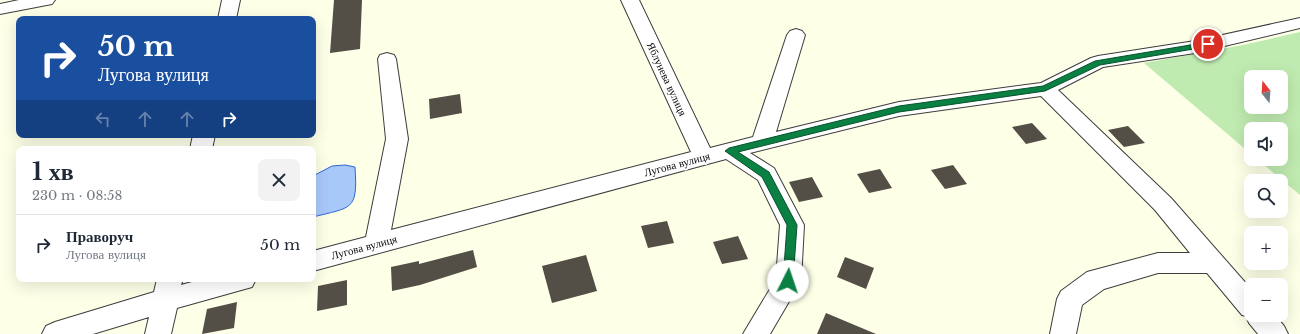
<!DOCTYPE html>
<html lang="uk">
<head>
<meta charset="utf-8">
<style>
	body { margin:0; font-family:"Libre Baskerville",serif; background:#f2f2f3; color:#1f2937; height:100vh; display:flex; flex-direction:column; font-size:15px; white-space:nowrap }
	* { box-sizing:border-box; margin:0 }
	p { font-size:13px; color:#747a83 }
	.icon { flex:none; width:22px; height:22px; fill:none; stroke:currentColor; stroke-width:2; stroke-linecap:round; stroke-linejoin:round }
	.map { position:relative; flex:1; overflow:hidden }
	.details { position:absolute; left:16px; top:146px; width:300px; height:136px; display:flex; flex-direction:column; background:#fff; border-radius:8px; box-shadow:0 4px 16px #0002 }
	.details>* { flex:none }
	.guide { position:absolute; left:16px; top:16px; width:300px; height:122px; border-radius:8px; box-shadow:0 4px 16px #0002; background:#1a4fa0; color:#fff; overflow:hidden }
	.needle { width:26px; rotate:343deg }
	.tools { position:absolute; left:1244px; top:70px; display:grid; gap:8px }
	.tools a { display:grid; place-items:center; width:44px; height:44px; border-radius:8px; background:#fff; box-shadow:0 4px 16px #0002; font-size:20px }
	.pin { position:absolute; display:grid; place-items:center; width:34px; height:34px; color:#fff; margin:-17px; border:2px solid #fff; border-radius:50%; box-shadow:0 1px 4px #0007 }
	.me { position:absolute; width:44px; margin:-22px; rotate:4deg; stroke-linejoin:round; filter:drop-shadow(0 0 3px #0008) }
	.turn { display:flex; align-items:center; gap:14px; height:84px; padding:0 16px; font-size:18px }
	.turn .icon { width:52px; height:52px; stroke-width:2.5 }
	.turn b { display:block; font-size:28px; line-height:34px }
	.lanes { display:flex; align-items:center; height:38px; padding:0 16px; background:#0003; justify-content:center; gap:20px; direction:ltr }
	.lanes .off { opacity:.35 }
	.round { display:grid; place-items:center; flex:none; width:42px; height:42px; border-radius:8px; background:#f2f2f3 }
	.overview { display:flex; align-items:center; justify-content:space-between; height:68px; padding:0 16px }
	h1 { font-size:24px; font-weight:700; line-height:30px }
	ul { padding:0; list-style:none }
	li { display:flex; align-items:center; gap:12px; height:60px; padding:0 16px; border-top:1px solid #e0e1e3 }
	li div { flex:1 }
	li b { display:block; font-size:15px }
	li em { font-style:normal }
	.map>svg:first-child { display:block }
</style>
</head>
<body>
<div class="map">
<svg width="1300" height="334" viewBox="0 0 1300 334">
	<rect width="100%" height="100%" fill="#feffe7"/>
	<path fill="#c0ebb0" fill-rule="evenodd" d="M 1300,32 L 1300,195 L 1257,159 L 1281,159 L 1281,129 L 1251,129 L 1251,154 L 1144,63 L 1243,45 ZM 1251,77 L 1281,77 L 1281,107 L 1251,107 Z"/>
	<path fill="#a9c8fa" stroke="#2b69d5" d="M 345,165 L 355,167 C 358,211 352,207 313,217 L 313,176 L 332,166 Z"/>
	<path fill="#534e46" d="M 334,0 L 362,0 L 360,49 L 330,53 Z
		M 460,94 L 462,113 L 430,119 L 429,99 Z
		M 1032,123 L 1047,139 L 1026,144 L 1012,127 Z
		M 1128,126 L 1145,143 L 1124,147 L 1108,130 Z
		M 953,165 L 967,184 L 945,189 L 931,170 Z
		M 880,169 L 892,188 L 869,193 L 857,174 Z
		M 812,177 L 823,197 L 799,202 L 789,182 Z
		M 667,221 L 674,243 L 648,248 L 641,226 Z
		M 738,236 L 748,259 L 722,264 L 713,242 Z
		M 473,250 L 477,267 L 420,285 L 392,291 L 391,267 L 419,261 L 419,264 Z
		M 586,255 L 597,291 L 552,303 L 542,266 Z
		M 845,257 L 874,268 L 866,289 L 837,277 Z
		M 347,280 L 347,305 L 317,311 L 318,286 Z
		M 237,302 L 234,328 L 202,334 L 207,309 Z
		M 826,313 L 876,334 L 817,334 Z"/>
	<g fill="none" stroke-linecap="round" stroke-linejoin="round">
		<defs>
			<path id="minor" d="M 19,0 L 55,0 L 52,4 L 0,14 L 0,4 Z
				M 222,0 L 240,0 L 236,19 L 218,19 Z
				M 621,0 L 639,0 L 710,148 L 753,137 L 787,35 L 790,31 L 796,29 L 802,31 L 805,35 L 776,132 L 899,102 L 1041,83 L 1091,58 L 1098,56 L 1195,41 L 1300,18 L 1300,28 L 1195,53 L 1103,67 L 1058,90 L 1171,198 L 1251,289 L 1251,315 L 1275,315 L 1284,326 L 1288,334 L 1258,334 L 1249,323 L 1246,316 L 1242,315 L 1207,273 L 1158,273 L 1104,289 L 1082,305 L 1076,334 L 1050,334 L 1057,299 L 1061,291 L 1087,272 L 1158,253 L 1190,253 L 1155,210 L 1041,96 L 899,116 L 750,153 L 774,168 L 804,225 L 801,281 L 770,334 L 743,334 L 776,279 L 780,225 L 758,180 L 726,159 L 313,271 L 313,251 L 366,237 L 386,139 L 378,59 L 380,55 L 387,53 L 394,55 L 396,59 L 408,139 L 391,230 L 691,152 Z
				M 193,135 L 215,135 L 212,149 L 190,149 Z
				M 157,279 L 183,279 L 181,285 L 203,279 L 256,279 L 252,287 L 177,308 L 171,334 L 145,334 L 149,317 L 93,334 L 42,334 L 46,326 L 55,322 L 154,292 Z"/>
		</defs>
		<use href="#minor" stroke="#3d3d3d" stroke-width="2"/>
		<use href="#minor" fill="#fff" fill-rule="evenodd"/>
	</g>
	<path fill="#0b8043" stroke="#07532c" d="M 1208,42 L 1211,42 L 1211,46 L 1100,65 L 1045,91 L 899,112 L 738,152 L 769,172 L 797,225 L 793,281 L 792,284 L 788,285 L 784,284 L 783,281 L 787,225 L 762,177 L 725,151 L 729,148 L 899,106 L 1043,86 L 1095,61 Z"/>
	<g text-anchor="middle" stroke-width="4" stroke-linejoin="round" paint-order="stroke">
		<g font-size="11" fill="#0a0a0a" stroke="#fff">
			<text transform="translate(667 79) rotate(65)" y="4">Яблунева вулиця</text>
			<text transform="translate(677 164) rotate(-15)" y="4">Лугова вулиця</text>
			<text transform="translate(364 247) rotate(-15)" y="4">Лугова вулиця</text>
		</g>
	</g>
</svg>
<div class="tools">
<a><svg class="needle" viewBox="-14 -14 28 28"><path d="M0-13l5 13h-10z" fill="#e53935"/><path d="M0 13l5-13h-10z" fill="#747a83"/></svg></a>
<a><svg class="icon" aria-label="sound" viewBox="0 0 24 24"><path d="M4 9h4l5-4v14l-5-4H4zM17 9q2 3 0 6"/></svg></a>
<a><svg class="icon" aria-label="search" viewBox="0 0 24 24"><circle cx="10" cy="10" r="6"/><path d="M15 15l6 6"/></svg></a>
<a>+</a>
<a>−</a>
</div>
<div class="pin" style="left:1208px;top:44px;background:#d93025"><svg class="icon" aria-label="arrive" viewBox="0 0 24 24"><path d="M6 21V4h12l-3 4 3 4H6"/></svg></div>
<svg class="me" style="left:788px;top:281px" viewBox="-20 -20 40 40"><circle r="19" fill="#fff"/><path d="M0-13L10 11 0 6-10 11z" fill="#0b8043"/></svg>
<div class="guide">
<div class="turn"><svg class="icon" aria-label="right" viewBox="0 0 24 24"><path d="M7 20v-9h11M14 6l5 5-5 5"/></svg><div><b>50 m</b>Лугова вулиця</div></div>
<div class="lanes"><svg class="icon off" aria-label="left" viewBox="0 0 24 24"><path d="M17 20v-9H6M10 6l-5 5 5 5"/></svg><svg class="icon off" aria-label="ahead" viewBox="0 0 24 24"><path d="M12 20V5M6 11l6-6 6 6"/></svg><svg class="icon off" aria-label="ahead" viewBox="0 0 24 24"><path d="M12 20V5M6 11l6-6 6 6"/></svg><svg class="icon" aria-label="right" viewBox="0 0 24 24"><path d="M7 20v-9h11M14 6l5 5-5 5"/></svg></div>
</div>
<section class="details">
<div class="overview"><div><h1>1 хв</h1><p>230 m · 08:58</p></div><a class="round"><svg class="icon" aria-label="close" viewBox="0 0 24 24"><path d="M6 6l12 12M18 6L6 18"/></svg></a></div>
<ul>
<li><svg class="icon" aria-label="right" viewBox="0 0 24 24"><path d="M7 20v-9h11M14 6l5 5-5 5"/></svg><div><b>Праворуч</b><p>Лугова вулиця</p></div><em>50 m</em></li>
</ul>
</section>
</div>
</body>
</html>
